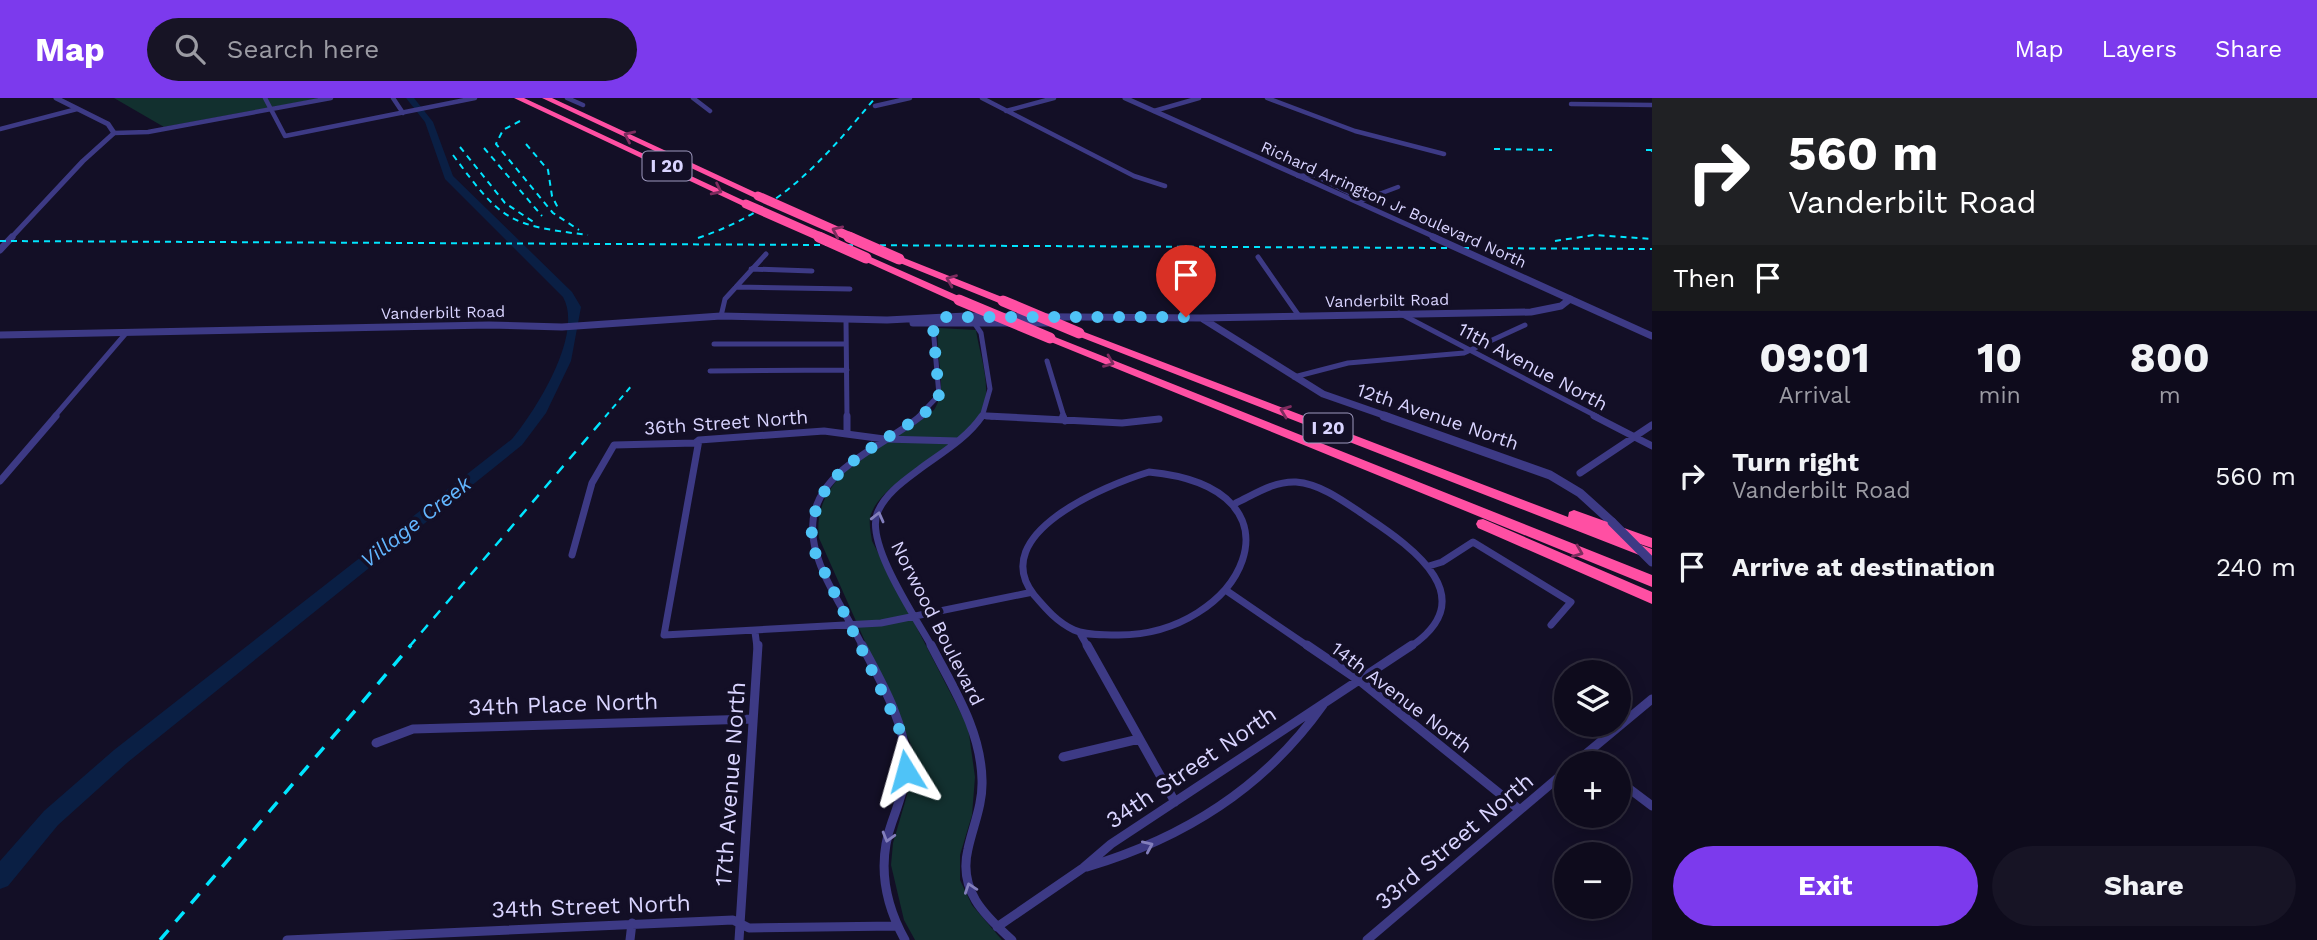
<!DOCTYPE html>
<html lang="en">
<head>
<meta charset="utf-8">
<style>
	body { margin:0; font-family:"Work Sans",sans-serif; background:#171425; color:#f1f3f6; height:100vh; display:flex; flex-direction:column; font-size:26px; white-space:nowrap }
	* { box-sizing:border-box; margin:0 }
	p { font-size:23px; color:#9b9ba3 }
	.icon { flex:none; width:38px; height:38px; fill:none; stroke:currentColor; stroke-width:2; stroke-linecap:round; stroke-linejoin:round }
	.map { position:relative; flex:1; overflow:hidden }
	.sheet { display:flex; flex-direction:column; background:#0e0b1c; width:665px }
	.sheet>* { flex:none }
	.hud { background:#202124; color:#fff; overflow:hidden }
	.buttons { position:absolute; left:1554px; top:562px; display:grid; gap:14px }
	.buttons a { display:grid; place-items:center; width:77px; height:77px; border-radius:50%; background:#0e0b1c; box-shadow:0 4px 18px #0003,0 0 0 2px #2e2b3b; font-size:35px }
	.pin { position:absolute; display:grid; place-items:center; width:60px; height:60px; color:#fff; margin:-72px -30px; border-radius:50% 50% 50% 0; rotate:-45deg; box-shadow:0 0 7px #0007 }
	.pin .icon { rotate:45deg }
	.me { position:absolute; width:77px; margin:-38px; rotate:352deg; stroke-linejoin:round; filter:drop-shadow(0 0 5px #0008) }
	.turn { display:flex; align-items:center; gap:24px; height:147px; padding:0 21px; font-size:32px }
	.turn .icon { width:91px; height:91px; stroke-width:2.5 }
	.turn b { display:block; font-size:49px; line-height:60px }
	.then { display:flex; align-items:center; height:66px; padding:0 21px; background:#0003; gap:14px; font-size:26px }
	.eta { display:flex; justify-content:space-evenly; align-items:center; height:119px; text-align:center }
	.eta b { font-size:42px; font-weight:700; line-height:49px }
	.primary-button { display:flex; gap:14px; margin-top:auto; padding:14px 21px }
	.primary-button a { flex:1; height:80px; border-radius:42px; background:#7c3aed; color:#fff; font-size:28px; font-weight:700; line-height:80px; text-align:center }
	.primary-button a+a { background:#171425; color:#f1f3f6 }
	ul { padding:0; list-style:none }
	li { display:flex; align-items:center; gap:21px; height:91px; padding:0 21px }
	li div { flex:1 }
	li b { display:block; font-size:26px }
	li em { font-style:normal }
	header { display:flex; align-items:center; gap:42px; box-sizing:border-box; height:98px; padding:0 35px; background:#7c3aed; color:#fff }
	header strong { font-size:33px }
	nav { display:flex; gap:38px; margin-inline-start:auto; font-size:24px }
	.search { width:490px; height:63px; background:#171425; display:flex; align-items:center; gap:18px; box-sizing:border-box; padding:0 24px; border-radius:38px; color:#9b9ba3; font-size:26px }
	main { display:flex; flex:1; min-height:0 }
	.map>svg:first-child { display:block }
</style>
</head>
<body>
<header>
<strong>Map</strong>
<div class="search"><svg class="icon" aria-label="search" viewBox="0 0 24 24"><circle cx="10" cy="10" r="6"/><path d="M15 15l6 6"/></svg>Search here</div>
<nav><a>Map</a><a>Layers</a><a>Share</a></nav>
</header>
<main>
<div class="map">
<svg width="1652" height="842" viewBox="0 0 1652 842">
	<rect width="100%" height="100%" fill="#130f26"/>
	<path fill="#12302f" d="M 114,0 L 321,0 L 164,29 Z
		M 939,230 L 976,232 C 979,252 987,275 986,295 C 985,348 889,371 871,416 C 868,424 871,435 872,443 L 968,629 L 975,679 L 972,717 L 960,757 L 960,782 L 972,807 L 1002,842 L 915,842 L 904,822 L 891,767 L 893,745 L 912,680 L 912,649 L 819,440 C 810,376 889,342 934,312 C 950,287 933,258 939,230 Z"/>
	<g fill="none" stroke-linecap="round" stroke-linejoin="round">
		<path fill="#0a1f44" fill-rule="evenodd" d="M 406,0 L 414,0 L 433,24 L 453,78 L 572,194 L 581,209 L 571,263 L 546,315 L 522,347 L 128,664 L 58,727 L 8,788 L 0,791 L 0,763 L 44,713 L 114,652 L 512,341 C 536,312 584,236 563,199 L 445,81 L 425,24 Z"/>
		<path stroke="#3d3a85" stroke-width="4.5" d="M 265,0 L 285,38 L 475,0
			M 393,0 L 403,15
			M 567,0 L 583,7
			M 693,0 L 710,13
			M 982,0 L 1134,78 L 1165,88
			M 1267,0 L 1355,33 L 1444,56
			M 1571,6 L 1652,7
			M 875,8 L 910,0
			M 1006,13 L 1054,0
			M 1154,13 L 1199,0
			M 0,31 L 77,11
			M 114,35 L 148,34 L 331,0
			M 1298,78 L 1314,77 L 1363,102 L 1398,89"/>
		<path stroke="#3d3a85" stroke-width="5" d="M 1258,159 L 1299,218
			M 751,171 L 812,173
			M 736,189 L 850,191
			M 1399,215 L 1598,319
			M 721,218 L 725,201 L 766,156
			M 846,222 L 847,319
			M 973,223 L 981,235 L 990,291 L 982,319
			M 714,246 L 846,246
			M 1047,263 L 1064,319
			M 710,273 L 847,272
			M 1294,279 L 1348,265 L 1464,255 L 1525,227
			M 985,317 L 992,319
			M 54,319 L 127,234
			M 918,319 L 939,297 L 933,229 L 939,221"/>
		<path stroke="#3d3a85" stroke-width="7" d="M 847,318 L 847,334
			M 987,318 L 1122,325 L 1159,321
			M 1063,318 L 1065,323
			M 1594,318 L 1652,348
			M 699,342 L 664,537 L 881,525 L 1028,495
			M 1149,374 C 1316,390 1242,539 1116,537 C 1102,536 1087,538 1074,532 C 1057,524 1046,511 1034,497 C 986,436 1106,387 1149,374 Z
			M 1580,375 L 1652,327
			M 0,383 L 56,318
			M 1236,405 C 1255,396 1274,383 1296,384 C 1322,386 1346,405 1367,419 C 1415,451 1483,500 1410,549
			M 572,457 L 592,385 L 614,347 L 695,345 L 699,342 L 824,333 L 884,341 L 958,343
			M 1429,468 L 1442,464 L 1473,444 L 1571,504 L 1551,527
			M 1227,493 L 1309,549
			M 755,534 L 757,549
			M 1081,537 L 1088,549
			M 863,549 C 832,486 774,423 850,366 C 873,348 898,336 921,318
			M 932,549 C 916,520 866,447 877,416 C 884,396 905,382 921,370 C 943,354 967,340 982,318"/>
		<path stroke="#3d3a85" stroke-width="9" d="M 862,547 C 880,582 904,622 906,662 C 907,683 899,704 892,724 C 877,765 884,804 905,842
			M 931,547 C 953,590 981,632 982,682 C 983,706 973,728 968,751 C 958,792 984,817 1012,842
			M 1087,547 L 1175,704
			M 1307,547 L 1360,583 L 1520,712
			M 376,645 L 413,631 L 753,621
			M 1584,658 L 1594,665
			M 1063,659 L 1139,641
			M 1575,665 L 1652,601
			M 1619,683 L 1652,708
			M 1087,769 C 1184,740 1264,690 1323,607
			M 997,829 L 1083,770 L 1111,746 L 1412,547
			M 287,842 L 733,822 L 749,830 L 896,828
			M 630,842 L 632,825
			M 739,842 L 758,547
			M 1367,842 L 1566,673"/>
		<path stroke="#3d3a85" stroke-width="5" d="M 1125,0 L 1306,81
			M 11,140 L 83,63 L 114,35 L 108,26 L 56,0"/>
		<path stroke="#3d3a85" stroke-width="7" d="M 0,152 L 12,139
			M 1203,221 L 1323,296 L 1389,319
			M 913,225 L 1049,225
			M 0,237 L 489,227 L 562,229 L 721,218 L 887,222 L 966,218 L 1201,220 L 1531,214 L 1561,208 L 1570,201 L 1652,238"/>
		<path stroke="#3d3a85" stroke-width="9" d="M 1384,318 L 1550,377 L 1580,395 L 1612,424"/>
		<path fill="#ff4fa3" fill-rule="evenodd" d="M 514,0 L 524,0 L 751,106 L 743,108 Z
			M 542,0 L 552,0 L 763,98 L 755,100 Z
			M 866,157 L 963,200 L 964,202 L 963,204 L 955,204 L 862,162 L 862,158 Z
			M 899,158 L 1007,201 L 1008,203 L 1003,206 L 999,205 L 895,163 L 895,159 Z
			M 1079,232 L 1568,419 L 1569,414 L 1574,412 L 1652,440 L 1652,450 L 1619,439 L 1652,451 L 1652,462 L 1075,237 L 1073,235 Z
			M 1050,237 L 1652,477 L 1652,489 L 1046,242 L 1044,240 Z
			M 1483,421 L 1652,494 L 1652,506 L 1478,430 L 1476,426 L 1478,422 Z"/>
		<path stroke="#00e5ff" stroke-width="2" stroke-dasharray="6 5" stroke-linecap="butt" d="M 520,23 L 503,32 L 496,46 L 553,115 L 579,132
			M 526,46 L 548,72 L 552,98 L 559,112
			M 460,49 L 505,105 L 535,125
			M 484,50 L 542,118
			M 1494,51 L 1552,52
			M 1652,52 L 1646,52 L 1652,53
			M 453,57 C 501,122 507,127 588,137
			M 698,140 C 779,113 822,64 875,0
			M 0,143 L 1652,151
			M 1555,143 L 1594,137 L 1652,141
			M 605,319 L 633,286"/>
		<path stroke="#00e5ff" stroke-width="2.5" stroke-dasharray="10 9" stroke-linecap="butt" d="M 409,549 L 606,318"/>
		<path stroke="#00e5ff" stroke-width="3.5" stroke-dasharray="13 11" stroke-linecap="butt" d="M 160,842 L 411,547"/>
		<path stroke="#3d3a85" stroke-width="5" d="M 1306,81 L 1437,140"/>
		<path stroke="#3d3a85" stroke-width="7" d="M 1433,139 L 1570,201"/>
		<path stroke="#3d3a85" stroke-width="9" d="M 1612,424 L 1652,464"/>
		<path stroke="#ff4fa3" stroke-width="9" d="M 758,98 L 853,140
			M 746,106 L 823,140"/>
		<path stroke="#ff4fa3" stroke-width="11" d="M 819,139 L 866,160
			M 849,139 L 899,161
			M 959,202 L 1050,240
			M 1003,203 L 1079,235"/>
	</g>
	<defs><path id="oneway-chevron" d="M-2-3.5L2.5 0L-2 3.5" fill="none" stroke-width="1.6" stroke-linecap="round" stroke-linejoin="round" transform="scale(1.75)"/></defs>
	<g stroke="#7d2c5e">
		<use href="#oneway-chevron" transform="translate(629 38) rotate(-155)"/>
		<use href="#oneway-chevron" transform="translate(717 92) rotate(26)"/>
		<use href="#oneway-chevron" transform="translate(837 133) rotate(-156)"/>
		<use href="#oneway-chevron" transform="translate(951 182) rotate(-158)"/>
		<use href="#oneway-chevron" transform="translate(1109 264) rotate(22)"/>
		<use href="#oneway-chevron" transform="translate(1285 313) rotate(-159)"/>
		<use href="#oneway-chevron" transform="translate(1578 454) rotate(22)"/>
	</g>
	<g stroke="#837fbc">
		<use href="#oneway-chevron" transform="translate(878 419) rotate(-76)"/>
		<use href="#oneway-chevron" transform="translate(888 739) rotate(106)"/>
		<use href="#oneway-chevron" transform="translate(1148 748) rotate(-24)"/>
		<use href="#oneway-chevron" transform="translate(970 790) rotate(-109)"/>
	</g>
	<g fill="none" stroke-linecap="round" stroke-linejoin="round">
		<path stroke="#4fc3f7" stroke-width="12" stroke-dasharray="0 21.6" d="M 906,673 L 905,650 L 898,627 L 812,448 C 806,371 881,350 931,310 L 939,297 L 933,229 L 942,219 L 1186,219"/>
	</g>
	<g text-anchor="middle" stroke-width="7" stroke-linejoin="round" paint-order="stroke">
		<g font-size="16" fill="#d9d4ff" stroke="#130f26">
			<text transform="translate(1394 106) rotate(24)" y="6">Richard Arrington Jr Boulevard North</text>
			<text transform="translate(1387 202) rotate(-1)" y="6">Vanderbilt Road</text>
			<text transform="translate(443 214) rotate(-1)" y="6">Vanderbilt Road</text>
		</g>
		<g fill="#130f26" stroke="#9e99be" stroke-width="2">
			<rect x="642.5" y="53.5" width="49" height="29" rx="5"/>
			<rect x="1303.5" y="315.5" width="49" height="29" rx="5"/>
		</g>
		<g font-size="18" font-weight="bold" fill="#d9d4ff">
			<text x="667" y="74">I 20</text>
			<text x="1328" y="336">I 20</text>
		</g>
		<g font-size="19" fill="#d9d4ff" stroke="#130f26">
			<text transform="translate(1533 268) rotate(28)" y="7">11th Avenue North</text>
			<text transform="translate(1438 318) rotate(19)" y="7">12th Avenue North</text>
			<text transform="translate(726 324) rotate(-4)" y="7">36th Street North</text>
			<text transform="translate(938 525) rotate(63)" y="7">Norwood Boulevard</text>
			<text transform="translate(1402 599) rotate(37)" y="7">14th Avenue North</text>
		</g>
		<g font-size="21" font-style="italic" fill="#62b6ff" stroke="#130f26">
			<text transform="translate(416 424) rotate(-38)" y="7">Village Creek</text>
		</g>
		<g font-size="23" fill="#d9d4ff" stroke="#130f26">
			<text transform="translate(563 606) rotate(-2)" y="8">34th Place North</text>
			<text transform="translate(1191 669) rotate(-34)" y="8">34th Street North</text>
			<text transform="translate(730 686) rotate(-86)" y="8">17th Avenue North</text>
			<text transform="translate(1454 743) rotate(-40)" y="8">33rd Street North</text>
			<text transform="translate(591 808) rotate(-2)" y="8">34th Street North</text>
		</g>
	</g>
</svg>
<div class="buttons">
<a><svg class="icon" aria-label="layers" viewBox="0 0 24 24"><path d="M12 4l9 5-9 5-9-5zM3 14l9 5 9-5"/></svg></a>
<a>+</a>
<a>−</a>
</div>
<div class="pin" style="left:1186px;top:219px;background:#d93025"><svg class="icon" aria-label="arrive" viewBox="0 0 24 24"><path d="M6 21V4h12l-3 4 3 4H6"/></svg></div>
<svg class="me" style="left:906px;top:673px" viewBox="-20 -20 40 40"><path d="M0-17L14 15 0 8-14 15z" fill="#4fc3f7" stroke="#fff" stroke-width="4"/></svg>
</div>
<section class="sheet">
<div class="hud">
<div class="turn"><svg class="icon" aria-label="right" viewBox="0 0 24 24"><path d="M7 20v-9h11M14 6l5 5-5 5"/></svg><div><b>560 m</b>Vanderbilt Road</div></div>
<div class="then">Then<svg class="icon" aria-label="arrive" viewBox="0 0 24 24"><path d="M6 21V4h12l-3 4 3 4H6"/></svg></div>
</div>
<div class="eta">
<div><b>09:01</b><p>Arrival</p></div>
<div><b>10</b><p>min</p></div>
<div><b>800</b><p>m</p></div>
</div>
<ul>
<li><svg class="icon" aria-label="right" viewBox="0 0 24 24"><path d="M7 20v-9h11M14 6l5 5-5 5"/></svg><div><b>Turn right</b><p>Vanderbilt Road</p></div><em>560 m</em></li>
<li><svg class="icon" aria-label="arrive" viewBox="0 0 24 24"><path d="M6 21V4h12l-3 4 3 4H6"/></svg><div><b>Arrive at destination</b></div><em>240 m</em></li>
</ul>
<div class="primary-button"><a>Exit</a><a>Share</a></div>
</section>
</main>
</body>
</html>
